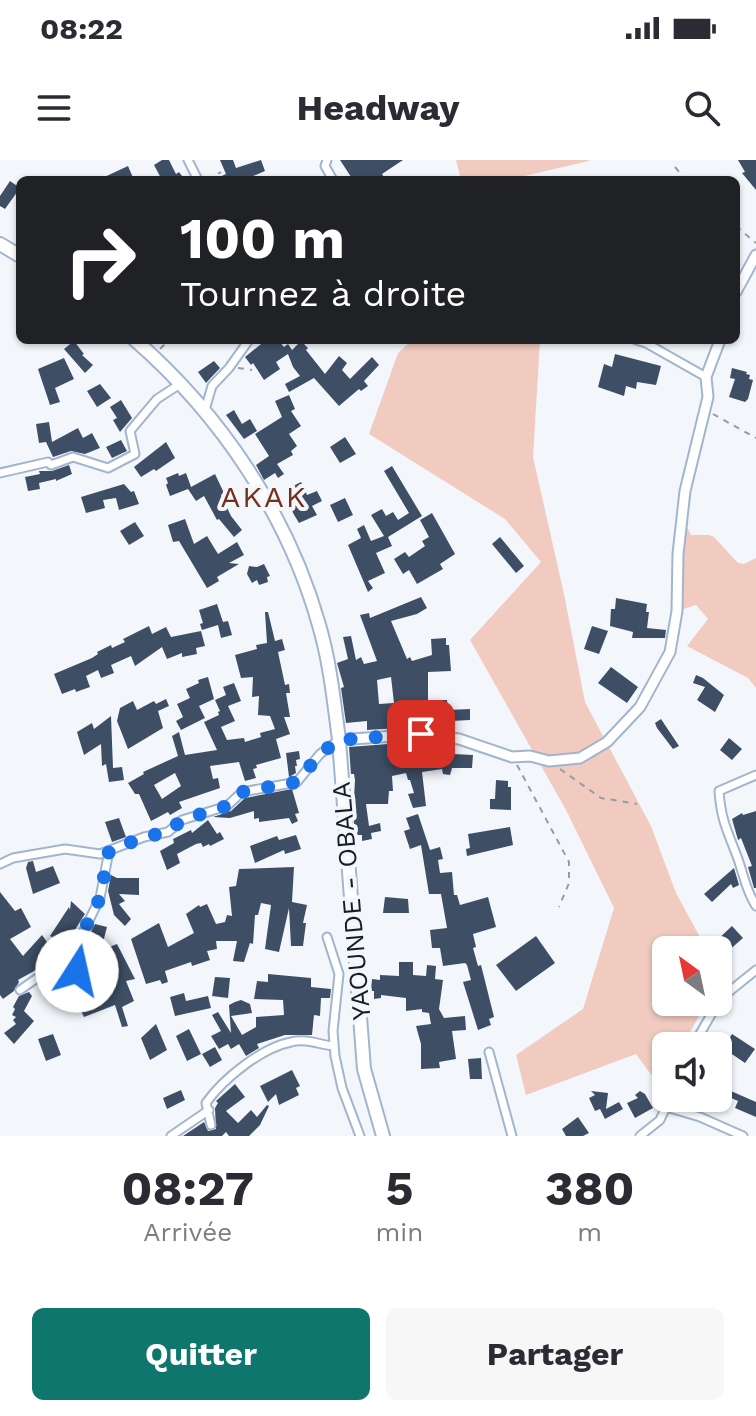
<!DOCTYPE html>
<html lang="fr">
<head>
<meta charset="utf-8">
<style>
	body { margin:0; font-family:"Work Sans",sans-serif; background:#f7f7f7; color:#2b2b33; height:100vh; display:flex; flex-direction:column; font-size:30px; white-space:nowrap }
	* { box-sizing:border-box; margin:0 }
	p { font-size:26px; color:#7c7c81 }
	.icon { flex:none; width:44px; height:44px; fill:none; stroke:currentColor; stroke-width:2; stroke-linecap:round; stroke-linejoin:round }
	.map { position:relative; height:976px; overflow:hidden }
	.side { display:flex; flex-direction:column; background:#fff; flex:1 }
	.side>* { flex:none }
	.banner { position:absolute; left:16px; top:16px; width:724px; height:168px; border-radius:12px; box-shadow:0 2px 6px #0004; background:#202124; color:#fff; overflow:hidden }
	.needle { width:52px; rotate:327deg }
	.buttons { position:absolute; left:652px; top:776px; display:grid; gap:16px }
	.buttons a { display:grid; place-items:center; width:80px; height:80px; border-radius:12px; background:#fff; box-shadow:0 2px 6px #0004; font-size:40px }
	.pin { position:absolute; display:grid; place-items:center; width:68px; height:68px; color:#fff; margin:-34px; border-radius:16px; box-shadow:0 4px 12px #0006 }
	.me { position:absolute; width:88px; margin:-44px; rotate:10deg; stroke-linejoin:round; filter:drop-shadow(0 0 6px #0008) }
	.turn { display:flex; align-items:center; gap:28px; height:168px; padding:0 32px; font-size:36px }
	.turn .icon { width:104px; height:104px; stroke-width:2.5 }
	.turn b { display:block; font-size:56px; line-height:68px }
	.eta { display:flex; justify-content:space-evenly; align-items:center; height:136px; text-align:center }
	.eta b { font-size:48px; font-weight:700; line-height:56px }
	.button { display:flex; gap:16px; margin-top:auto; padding:16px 32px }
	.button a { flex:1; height:92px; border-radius:12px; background:#0f766e; color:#fff; font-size:32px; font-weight:700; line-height:92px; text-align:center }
	.button a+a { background:#f7f7f7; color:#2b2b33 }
	.status { display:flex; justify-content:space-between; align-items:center; height:56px; padding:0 40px; background:#fff; direction:ltr }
	.status svg { height:22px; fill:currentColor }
	header { display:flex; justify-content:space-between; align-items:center; height:104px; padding:0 32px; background:#fff; font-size:36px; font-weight:700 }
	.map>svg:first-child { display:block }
</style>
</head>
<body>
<div class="status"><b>08:22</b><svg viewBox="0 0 49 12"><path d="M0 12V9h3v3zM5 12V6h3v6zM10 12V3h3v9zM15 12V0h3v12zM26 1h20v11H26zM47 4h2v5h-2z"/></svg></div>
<header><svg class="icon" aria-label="menu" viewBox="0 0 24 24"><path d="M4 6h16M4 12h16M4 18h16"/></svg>Headway<svg class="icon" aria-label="search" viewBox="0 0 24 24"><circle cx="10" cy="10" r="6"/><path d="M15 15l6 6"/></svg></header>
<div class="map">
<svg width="756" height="976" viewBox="0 0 756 976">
	<rect width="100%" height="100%" fill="#f3f7fc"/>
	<path fill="#f1cbc0" d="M 456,0 L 589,0 L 589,1 L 524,16 L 524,20 L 461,20 Z
		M 412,180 L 540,180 L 533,297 L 564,434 L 585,542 L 651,666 L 676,733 L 707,790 L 666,790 L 666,842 L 707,842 L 682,886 L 666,886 L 666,911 L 658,924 L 636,894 L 526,935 L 516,895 L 583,849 L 614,748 L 566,650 L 470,480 L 541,402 L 505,359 L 369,274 L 398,193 Z
		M 682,357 L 691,375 L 709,375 L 714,377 L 738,403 L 744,404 L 756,398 L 756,528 L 748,518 L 687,486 L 708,459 L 696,445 L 677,451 Z"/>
	<path fill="#3e4f65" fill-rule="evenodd" d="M 162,0 L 169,0 L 176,14 L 179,12 L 185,20 L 162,20 L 154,5 Z
		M 220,0 L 233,0 L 236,8 L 261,0 L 265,11 L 244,20 L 241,18 L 213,20 L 226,14 Z
		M 340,0 L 403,0 L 382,14 L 386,20 L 353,20 Z
		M 738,0 L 756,0 L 756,30 L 742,13 L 745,12 Z
		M 128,6 L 134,20 L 98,20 Z
		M 10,21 L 20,28 L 5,49 L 0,46 L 0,36 Z
		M 266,180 L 278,180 L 284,187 L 288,184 L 292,190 L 301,181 L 308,188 L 306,190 L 325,214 L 339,196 L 347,203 L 342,210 L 350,219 L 372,197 L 379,205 L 364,221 L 368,226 L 361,231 L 359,229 L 339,246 L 314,218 L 289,232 L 285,224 L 300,216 L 293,207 L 288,194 L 276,202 L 280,209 L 264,220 L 253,203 L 251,205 L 245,197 Z
		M 74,181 L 84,194 L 82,195 L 93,205 L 85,213 L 64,189 Z
		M 615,194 L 661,206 L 656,225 L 637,222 L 636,229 L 626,226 L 624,236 L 598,227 L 604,204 L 612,207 Z
		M 64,198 L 74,219 L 55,228 L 60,242 L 50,245 L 38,209 Z
		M 214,201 L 220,208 L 206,223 L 198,212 Z
		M 732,208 L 747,212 L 746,214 L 750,215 L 749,219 L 753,220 L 748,239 L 745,242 L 729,237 L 735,219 L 730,218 Z
		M 100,224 L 111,238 L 97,247 L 87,231 Z
		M 289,235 L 295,249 L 291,251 L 301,266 L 289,274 L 297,286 L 291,291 L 293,295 L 277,304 L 284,314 L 278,318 L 275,313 L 264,320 L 256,305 L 269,296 L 255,274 L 282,257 L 275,241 Z
		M 121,240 L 132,258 L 120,272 L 113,260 L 117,258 L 110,247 Z
		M 234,250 L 242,264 L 250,259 L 257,271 L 244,279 L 226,255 Z
		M 49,262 L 52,282 L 78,268 L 83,278 L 92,273 L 100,288 L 85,294 L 71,291 L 53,297 L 46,282 L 39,283 L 36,264 Z
		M 345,277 L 356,294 L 340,303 L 330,287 Z
		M 121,280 L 127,291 L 112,298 L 106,287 Z
		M 166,282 L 175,298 L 156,311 L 154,309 L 141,317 L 134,307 Z
		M 69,305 L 72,314 L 56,321 L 56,319 L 39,323 L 40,329 L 28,331 L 25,317 L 40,314 L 39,311 L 52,311 Z
		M 392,306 L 422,356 L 388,377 L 392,386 L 376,393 L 385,413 L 368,421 L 373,428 L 368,432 L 348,385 L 361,378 L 357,369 L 364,365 L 371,381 L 384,376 L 371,355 L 382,349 L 386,356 L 393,352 L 398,360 L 409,353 L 384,311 Z
		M 178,313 L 179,316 L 186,313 L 191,327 L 215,314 L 224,333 L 221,335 L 231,356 L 242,370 L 234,377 L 219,359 L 217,360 L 204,336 L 196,341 L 188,329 L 170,336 L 166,325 L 168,323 L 166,318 Z
		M 301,322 L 307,335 L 317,331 L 322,341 L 312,346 L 317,355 L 299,363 L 293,353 L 290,342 L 293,341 L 287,329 Z
		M 124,324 L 131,332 L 134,331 L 139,344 L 119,350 L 116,338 L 103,340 L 105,348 L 86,353 L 81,337 Z
		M 345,338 L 353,355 L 338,362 L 330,345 Z
		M 432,353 L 455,394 L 440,404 L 443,409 L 417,424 L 409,410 L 403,414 L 394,399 L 405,392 L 409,397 L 425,386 L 422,381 L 429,377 L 420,360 Z
		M 185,359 L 194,384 L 207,376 L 218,394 L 237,382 L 244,395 L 229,403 L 239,404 L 217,417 L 219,421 L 207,428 L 179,381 L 173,382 L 168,365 Z
		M 135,362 L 144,376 L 129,385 L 120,371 Z
		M 500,377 L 524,406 L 516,413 L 492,384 Z
		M 264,404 L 270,416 L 267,417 L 268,422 L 259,425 L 257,420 L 252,423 L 247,414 L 249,406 L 257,407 Z
		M 421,437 L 427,448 L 417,454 L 391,461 L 407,499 L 410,497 L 412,501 L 432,495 L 431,479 L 446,478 L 446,485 L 449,485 L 451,511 L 428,512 L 428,540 L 447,540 L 448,550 L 470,549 L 470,560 L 451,561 L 449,570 L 431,568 L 431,561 L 422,562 L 422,559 L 406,558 L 407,560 L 399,561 L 399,568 L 367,570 L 367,561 L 346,563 L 341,528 L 344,527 L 337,503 L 348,499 L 343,477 L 351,476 L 356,500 L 361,497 L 364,504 L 377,501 L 360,455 L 369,453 L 370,458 ZM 391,517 L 394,543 L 379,544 L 377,520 Z
		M 616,438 L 647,444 L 646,452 L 649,452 L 647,468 L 666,470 L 665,478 L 632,478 L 633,472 L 610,466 L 611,449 L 615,449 Z
		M 217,444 L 223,462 L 228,461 L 232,475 L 221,478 L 218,465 L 202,470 L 200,464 L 203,463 L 199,450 Z
		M 265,452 L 268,452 L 275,481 L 282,479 L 285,490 L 278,492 L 285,525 L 289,524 L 290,533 L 286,533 L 290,557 L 284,557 L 290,574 L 276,579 L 281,598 L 256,605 L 257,608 L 253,609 L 256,618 L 245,621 L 239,602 L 210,606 L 213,619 L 218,618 L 220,628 L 179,642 L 182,648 L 170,655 L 168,652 L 151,661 L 139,634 L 135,634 L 128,623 L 144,614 L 143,612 L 178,596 L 172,576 L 179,572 L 185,595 L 217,590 L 204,562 L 219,555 L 218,552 L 220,551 L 215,540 L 226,535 L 223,527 L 234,523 L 241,541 L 228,546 L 235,561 L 221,567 L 227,580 L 244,578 L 245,582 L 261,577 L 260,573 L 275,569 L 270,556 L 258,555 L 259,536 L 252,537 L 253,517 L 241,518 L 235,495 L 257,489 L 256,485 L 267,483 ZM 175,613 L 181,626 L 162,639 L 154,625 Z
		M 149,466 L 152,474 L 166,467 L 171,477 L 201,471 L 205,486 L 196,488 L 197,494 L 182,497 L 182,493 L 167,499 L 162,487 L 135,506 L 131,496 L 111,505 L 114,513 L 101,518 L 98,510 L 86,516 L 90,527 L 76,532 L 75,529 L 62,534 L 54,514 L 92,498 L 98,494 L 97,492 L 111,485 L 112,488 L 125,482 L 123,479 Z
		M 592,466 L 608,471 L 599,494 L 584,489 Z
		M 611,507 L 638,527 L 627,543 L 598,523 Z
		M 696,515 L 703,518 L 724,535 L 715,552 L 697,540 L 705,527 L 693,523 Z
		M 208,517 L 214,539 L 199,546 L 205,558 L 181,570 L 176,561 L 183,557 L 177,544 L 190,538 L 186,529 L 199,523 L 198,520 Z
		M 166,539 L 169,546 L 158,551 L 163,568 L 128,589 L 117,561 L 120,548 L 133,541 L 137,550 L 154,541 L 156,544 Z
		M 111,556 L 113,608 L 122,607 L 124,620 L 109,622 L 106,604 L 102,606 L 101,584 L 84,595 L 77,572 L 92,563 L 94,569 Z
		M 661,559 L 679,586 L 673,589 L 657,568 L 655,563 Z
		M 729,578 L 742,589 L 732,600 L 720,590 Z
		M 401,583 L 451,586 L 453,594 L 473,595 L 472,608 L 452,608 L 450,615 L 443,614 L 442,609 L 422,612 L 426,646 L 413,648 L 408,634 L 414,633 L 410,620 L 408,620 L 406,613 L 392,616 L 393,631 L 389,631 L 388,644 L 366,644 L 369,666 L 380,663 L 381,671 L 371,673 L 372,679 L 362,681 L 362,675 L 355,675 L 352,638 L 354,638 L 355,620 L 354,614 L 351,614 L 349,587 Z
		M 299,591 L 300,599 L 296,600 L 297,606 L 295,606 L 296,613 L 289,617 L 286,593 Z
		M 496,620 L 508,621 L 508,627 L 511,627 L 511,650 L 490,649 L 490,639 L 495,639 Z
		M 292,629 L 299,653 L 295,654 L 298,661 L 292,664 L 289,658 L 259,662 L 259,658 L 254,659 L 254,651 L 230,658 L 213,657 L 231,651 L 245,638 Z
		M 756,651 L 756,728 L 754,728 L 748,707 L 752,706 L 741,678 L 738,680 L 732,659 L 742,653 L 743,655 Z
		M 418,654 L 430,690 L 440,687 L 443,699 L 438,700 L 440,713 L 452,712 L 454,735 L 457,735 L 460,745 L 488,737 L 496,767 L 473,774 L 476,787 L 473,788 L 478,806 L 481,805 L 494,857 L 489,859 L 491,865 L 478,870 L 463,822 L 471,820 L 467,805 L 465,803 L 443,806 L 440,788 L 432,788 L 430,770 L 447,768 L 441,734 L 429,734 L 421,685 L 410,689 L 404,671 L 410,669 L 406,658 Z
		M 119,658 L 126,677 L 112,682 L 105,662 Z
		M 208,660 L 217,674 L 220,672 L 224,679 L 210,686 L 209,684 L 203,687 L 201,683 L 196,684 L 177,694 L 180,703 L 167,710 L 160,691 L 174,683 L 173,679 L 191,670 L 192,673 Z
		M 510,667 L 513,685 L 467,696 L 466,689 L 470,688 L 468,674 Z
		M 296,675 L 301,689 L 285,694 L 284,690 L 255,703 L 250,686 L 277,676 L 279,680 Z
		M 33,701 L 36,712 L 53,706 L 60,723 L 33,734 L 26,708 L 28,702 Z
		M 294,707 L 292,742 L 307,745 L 303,763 L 306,763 L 303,786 L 291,786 L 289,748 L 279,792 L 265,789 L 271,745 L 261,743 L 258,755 L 255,755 L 253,784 L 250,783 L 244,802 L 233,801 L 237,781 L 216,781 L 217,789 L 207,791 L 210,800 L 192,806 L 191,802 L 165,811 L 168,822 L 162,824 L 160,820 L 146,824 L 131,779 L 159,763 L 168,787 L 194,773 L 186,754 L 199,745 L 200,747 L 207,744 L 216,764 L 225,762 L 227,755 L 232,756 L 229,727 L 236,726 L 239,709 Z
		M 734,708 L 739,725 L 733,728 L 731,724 L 712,742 L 704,734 Z
		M 111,715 L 117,718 L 139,718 L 139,735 L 119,734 L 125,741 L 119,744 L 131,759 L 125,766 L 114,755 L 108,731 Z
		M 0,732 L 15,751 L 21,748 L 31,767 L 10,779 L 23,796 L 42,775 L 55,793 L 43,806 L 18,820 L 19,822 L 14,831 L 3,839 L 0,835 Z
		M 385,737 L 408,739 L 409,753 L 383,753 Z
		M 71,741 L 85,754 L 71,776 L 73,778 L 68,788 L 50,776 L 69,747 L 70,750 Z
		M 95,764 L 107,767 L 101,790 L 117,784 L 135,819 L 126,821 L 134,841 L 122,847 L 128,866 L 122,867 L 115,845 L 84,857 L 76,841 L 83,838 L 86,830 L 80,794 Z
		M 732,766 L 743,778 L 727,792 L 716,781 Z
		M 536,776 L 555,803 L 516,831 L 496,805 Z
		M 399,802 L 413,802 L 413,815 L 426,816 L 427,805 L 436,806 L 435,819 L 443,820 L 439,849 L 444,858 L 465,856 L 466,870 L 452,871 L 456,899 L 439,902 L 440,908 L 421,909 L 421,884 L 416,866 L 431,864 L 429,853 L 422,852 L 422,849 L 406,851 L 406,838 L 381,835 L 381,838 L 374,839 L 374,831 L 371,831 L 372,819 L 380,820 L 380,815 L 399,816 Z
		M 268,814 L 311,818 L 311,827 L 331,829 L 330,838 L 321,838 L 320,856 L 314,855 L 312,875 L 285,875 L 257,884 L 259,888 L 246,896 L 239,884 L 231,889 L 228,884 L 219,889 L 211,876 L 221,871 L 212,855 L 218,852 L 231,873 L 229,845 L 235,842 L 241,840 L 250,844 L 252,853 L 231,856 L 242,875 L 256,867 L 256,857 L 284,855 L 283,840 L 254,839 L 257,821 L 268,822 Z
		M 215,817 L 230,818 L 228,838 L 212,836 Z
		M 29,832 L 32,836 L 24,851 L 34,861 L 14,884 L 4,873 L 16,864 L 13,860 L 16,857 L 12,855 L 15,849 L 13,847 L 19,836 Z
		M 184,833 L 186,841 L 208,836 L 211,848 L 175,856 L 170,837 Z
		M 156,864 L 167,890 L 150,900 L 141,878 Z
		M 189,869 L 201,894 L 187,901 L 176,876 Z
		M 53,874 L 61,895 L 46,901 L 38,879 Z
		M 732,874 L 755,889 L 745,903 L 723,888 Z
		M 215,887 L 222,900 L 210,907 L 202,894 Z
		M 481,898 L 482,919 L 470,919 L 468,899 Z
		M 292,910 L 300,926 L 296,928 L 299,935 L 279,945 L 276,934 L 268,942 L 260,926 Z
		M 235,924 L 245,937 L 226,951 L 238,963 L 251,950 L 257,957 L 267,945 L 269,946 L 260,965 L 249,976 L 229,976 L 226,972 L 222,976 L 183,976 L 204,962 L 208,971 L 216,969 L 215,948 L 218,943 L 216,941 Z
		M 724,928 L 756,942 L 756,957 L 735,948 L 738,941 L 722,934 Z
		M 181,930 L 185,940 L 167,949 L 163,938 Z
		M 591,931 L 608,933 L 606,949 L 619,942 L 623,949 L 605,959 L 600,949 L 595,951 L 589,938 L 595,935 Z
		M 640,931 L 645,934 L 653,948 L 635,958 L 627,943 L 638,938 L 635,935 Z
		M 578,957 L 589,973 L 583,976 L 566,976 L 562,969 Z"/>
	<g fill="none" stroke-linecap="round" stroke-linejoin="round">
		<defs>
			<path id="street" d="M 188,0 L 198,20
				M 327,0 L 325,6 L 333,20
				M 636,180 L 646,183 L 706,217
				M 205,250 L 212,226 L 229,208 L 249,180
				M 0,313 L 48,302 L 51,305 L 73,297 L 108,308 L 135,294 L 130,271 L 157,239 L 180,224
				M 756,615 L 719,631 C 721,661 728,672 738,699 C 744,716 746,731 756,746
				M 0,704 L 13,698 L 65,689 L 100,694 L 144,677 L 168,672 L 182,660 L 227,646 L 242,632 L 297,622 L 320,594 L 339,580
				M 327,777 L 339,814 L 333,871 L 335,896 L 342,928 L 360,976
				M 80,829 L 73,793 L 100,738 L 109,691
				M 20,830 L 73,793
				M 693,886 L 720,839 L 756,810
				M 489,892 L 512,976
				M 666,947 L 700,957 L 743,976
				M 211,965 L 206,943 C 223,919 261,888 291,882 C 307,878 320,885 334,886
				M 171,976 L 209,950
				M 640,976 L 660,960 L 670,938"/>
			<path id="secondary" d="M 736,132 L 756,95
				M 339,580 L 421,574 L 459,579 L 512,597 L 530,596 L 549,601 L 580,598 L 607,582 L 640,547 L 670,492 L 677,451 L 678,394 L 685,331 L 708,237 L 706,217 L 720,180"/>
			<path id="highway" d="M 0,84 L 20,96
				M 135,180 C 221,255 288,355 319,465 C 330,502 334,542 339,580 L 364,909 L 383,976"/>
		</defs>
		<use href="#street" stroke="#a1b5ce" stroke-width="11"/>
		<use href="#secondary" stroke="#a1b5ce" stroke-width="13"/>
		<use href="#highway" stroke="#a1b5ce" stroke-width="16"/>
		<path stroke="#969ca3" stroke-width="2" stroke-dasharray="6 6" stroke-linecap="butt" d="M 675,7 L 686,20
			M 208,20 L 221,12
			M 736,66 L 756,83
			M 160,189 L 169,180
			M 238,208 L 252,210
			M 713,254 L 756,278
			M 517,605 L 569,702 L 569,723 L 559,747
			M 560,609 L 601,638 L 637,644"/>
		<use href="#street" stroke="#fff" stroke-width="7"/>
		<use href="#secondary" stroke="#fff" stroke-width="9"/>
		<use href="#highway" stroke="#fff" stroke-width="12"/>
	</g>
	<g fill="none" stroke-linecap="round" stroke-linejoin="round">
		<path stroke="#1a73e8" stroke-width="14" stroke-dasharray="0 25.2" d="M 77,811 L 73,793 L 100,738 L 109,691 L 144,677 L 168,672 L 182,660 L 227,646 L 242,632 L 297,622 L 320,594 L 339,580 L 421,574"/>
	</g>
	<g text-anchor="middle" stroke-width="8" stroke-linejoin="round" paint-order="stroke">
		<g font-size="26" fill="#161d27" stroke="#f3f7fc">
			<text transform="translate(351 741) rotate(-95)" y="9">YAOUNDE - OBALA</text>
		</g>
		<g font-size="30" letter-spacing="2" fill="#73301b" stroke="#f3f7fc">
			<text x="264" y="347">AKAK</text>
		</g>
	</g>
</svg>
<div class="buttons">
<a><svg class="needle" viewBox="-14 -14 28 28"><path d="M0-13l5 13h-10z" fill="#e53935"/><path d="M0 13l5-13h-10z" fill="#7c7c81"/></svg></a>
<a><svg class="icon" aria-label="sound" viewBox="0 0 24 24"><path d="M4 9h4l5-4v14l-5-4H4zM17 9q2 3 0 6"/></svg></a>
</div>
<div class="pin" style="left:421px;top:574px;background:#d93025"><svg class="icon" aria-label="arrive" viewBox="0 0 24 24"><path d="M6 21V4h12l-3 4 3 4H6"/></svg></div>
<svg class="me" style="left:77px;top:811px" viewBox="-20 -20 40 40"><circle r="19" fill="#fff"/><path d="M0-13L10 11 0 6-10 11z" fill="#1a73e8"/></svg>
<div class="banner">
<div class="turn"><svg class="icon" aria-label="right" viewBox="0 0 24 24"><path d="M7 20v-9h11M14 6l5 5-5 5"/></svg><div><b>100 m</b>Tournez à droite</div></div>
</div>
</div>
<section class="side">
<div class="eta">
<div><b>08:27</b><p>Arrivée</p></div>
<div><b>5</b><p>min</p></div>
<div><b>380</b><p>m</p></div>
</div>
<div class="button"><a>Quitter</a><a>Partager</a></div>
</section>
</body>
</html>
